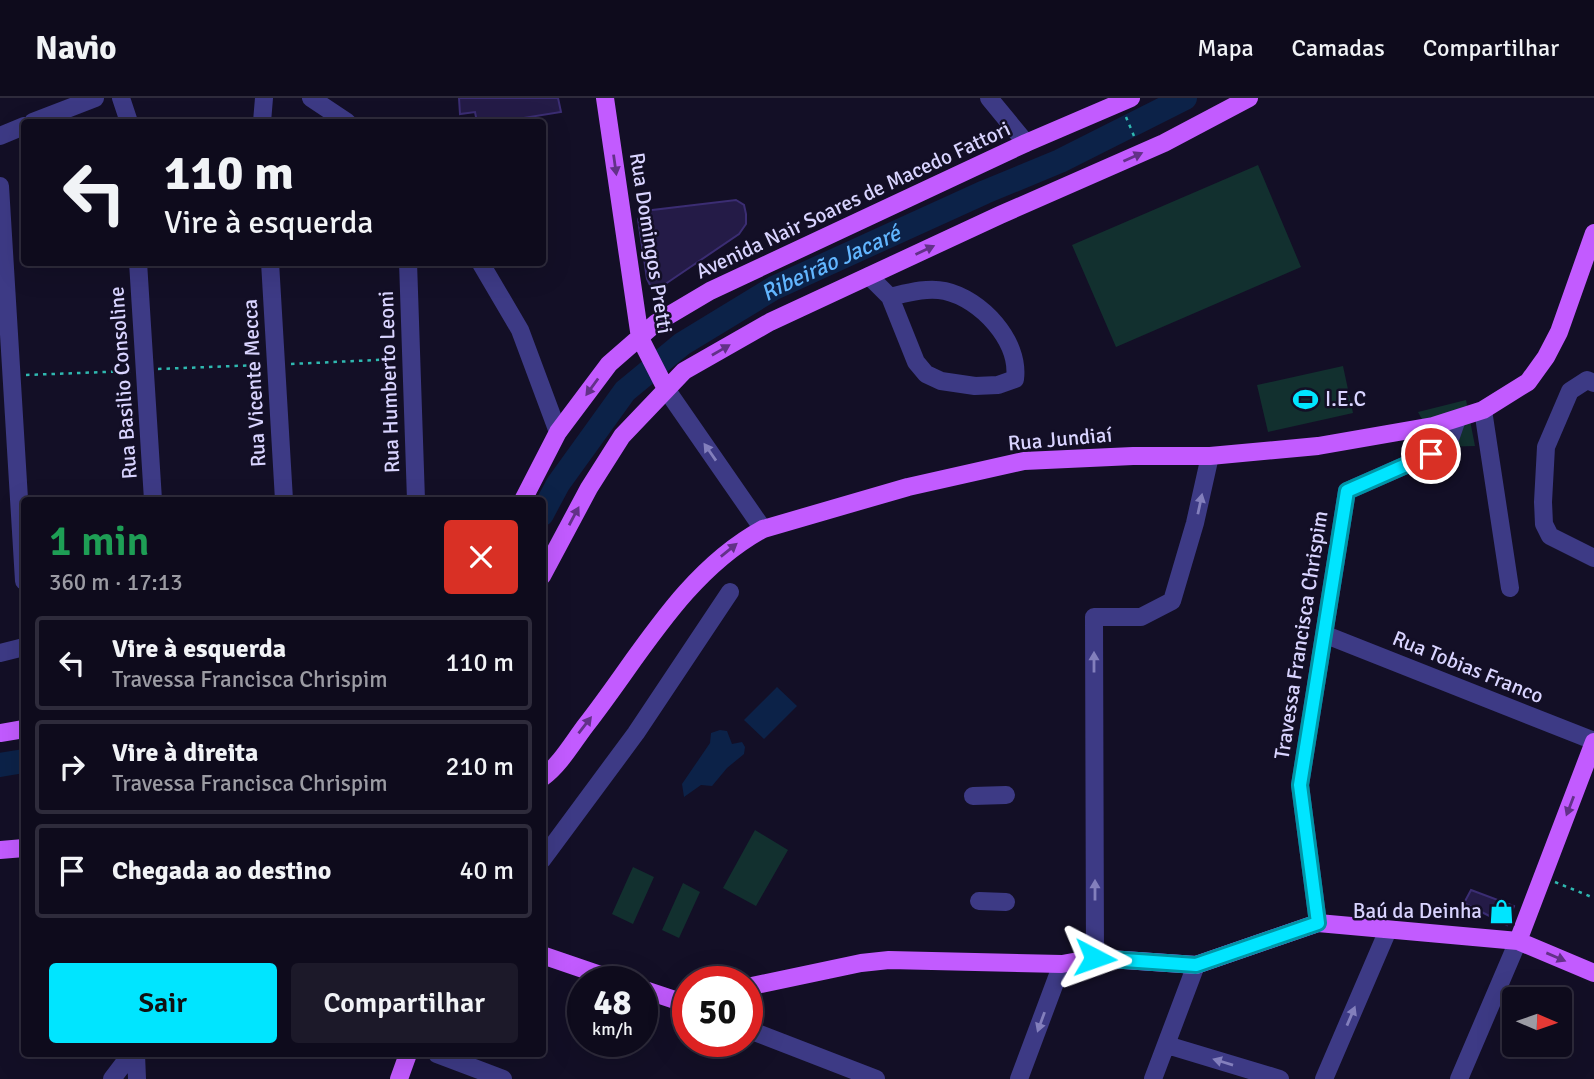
<!DOCTYPE html>
<html lang="pt">
<head>
<meta charset="utf-8">
<style>
	body { margin:0; font-family:Signika,sans-serif; background:#1c1929; color:#f1f3f6; height:100vh; display:flex; flex-direction:column; font-size:26px; white-space:nowrap }
	* { box-sizing:border-box; margin:0 }
	p { font-size:23px; color:#9b9ba3 }
	.icon { flex:none; width:38px; height:38px; fill:none; stroke:currentColor; stroke-width:2; stroke-linecap:round; stroke-linejoin:round }
	.map { position:relative; flex:1; overflow:hidden }
	.panel { position:absolute; left:21px; top:399px; width:525px; height:560px; display:flex; flex-direction:column; background:#0e0b1c; border-radius:7px; box-shadow:0 7px 28px #0002,0 0 0 2px #2e2b3b }
	.panel>* { flex:none }
	.top-card { position:absolute; left:21px; top:21px; width:525px; height:147px; border-radius:7px; box-shadow:0 7px 28px #0002,0 0 0 2px #2e2b3b; background:#0e0b1c; color:#f1f3f6; overflow:hidden }
	.needle { width:46px; rotate:92deg }
	.fabs { position:absolute; left:1502px; top:889px; display:grid; gap:14px }
	.fabs a { display:grid; place-items:center; width:70px; height:70px; border-radius:7px; background:#0e0b1c; box-shadow:0 7px 28px #0002,0 0 0 2px #2e2b3b; font-size:35px }
	.speed { position:absolute; left:567px; top:868px; display:flex; gap:14px; font-size:35px; font-weight:700; text-align:center }
	.speed>* { display:grid; place-content:center; width:91px; height:91px; border-radius:50%; background:#0e0b1c; box-shadow:0 7px 28px #0002,0 0 0 2px #2e2b3b; line-height:1 }
	.speed small { font-size:18px; font-weight:400 }
	.speed .limit { border:10px solid #d22; background:#fff; color:#111 }
	.pin { position:absolute; display:grid; place-items:center; width:60px; height:60px; color:#fff; margin:-30px; border:4px solid #fff; border-radius:50%; box-shadow:0 2px 7px #0007 }
	.me { position:absolute; width:77px; margin:-38px; rotate:94deg; stroke-linejoin:round; filter:drop-shadow(0 0 5px #0008) }
	.turn { display:flex; align-items:center; gap:24px; height:147px; padding:0 28px; font-size:32px }
	.turn .icon { width:91px; height:91px; stroke-width:2.5 }
	.turn b { display:block; font-size:49px; line-height:60px }
	.round { display:grid; place-items:center; flex:none; width:74px; height:74px; border-radius:7px; background:#1c1929 }
	.summary { display:flex; align-items:center; justify-content:space-between; height:119px; padding:0 28px }
	h1 { font-size:42px; font-weight:600; line-height:52px; color:#1e9e55 }
	.primary-button { display:flex; gap:14px; margin-top:auto; padding:14px 28px }
	.primary-button a { flex:1; height:80px; border-radius:7px; background:#00e5ff; color:#111; font-size:28px; font-weight:600; line-height:80px; text-align:center }
	.primary-button a+a { background:#1c1929; color:#f1f3f6 }
	ul { padding:0; list-style:none }
	li { display:flex; align-items:center; gap:21px; height:94px; margin:0 14px 10px; padding:0 14px; border:4px solid #2e2b3b; border-radius:7px }
	li div { flex:1 }
	li b { display:block; font-size:26px }
	li em { font-style:normal }
	header { display:flex; align-items:center; gap:42px; box-sizing:border-box; height:98px; padding:0 35px; background:#0e0b1c; border-bottom:2px solid #2e2b3b }
	header strong { font-size:33px }
	nav { display:flex; gap:38px; margin-inline-start:auto; font-size:24px }
	.map>svg:first-child { display:block }
</style>
</head>
<body>
<header>
<strong>Navio</strong>
<nav><a>Mapa</a><a>Camadas</a><a>Compartilhar</a></nav>
</header>
<div class="map">
<svg width="1594" height="981" viewBox="0 0 1594 981">
	<rect width="100%" height="100%" fill="#130f26"/>
	<path fill="#12302f" d="M 1258,67 L 1301,169 L 1116,249 L 1072,147 Z
		M 1343,268 L 1353,315 L 1268,334 L 1257,287 Z
		M 1466,302 L 1475,348 L 1437,349 L 1418,314 Z
		M 755,732 L 788,752 L 756,808 L 723,790 Z
		M 633,769 L 654,779 L 633,826 L 612,816 Z
		M 683,785 L 700,794 L 679,840 L 662,832 Z"/>
	<path fill="#0c2248" d="M 777,589 L 797,608 L 764,641 L 744,622 Z
		M 720,632 L 727,633 L 732,646 L 742,644 L 745,649 L 744,656 L 727,670 L 712,688 L 701,687 L 684,699 L 682,686 L 710,645 L 711,635 Z"/>
	<g fill="none" stroke-linecap="round" stroke-linejoin="round">
		<g stroke="#0c2248" stroke-width="24">
			<path id="s1" d="M 542,416 L 558,386 L 625,293 L 682,246 L 774,190 L 985,94 L 1060,63 L 1185,0"/>
			<path d="M 0,667 L 24,663"/>
		</g>
	</g>
	<path fill="#241b47" stroke="#3b2d73" stroke-width="2" d="M 459,0 L 558,0 L 561,14 L 498,24 L 477,24 L 475,14 L 460,16 Z
		M 736,102 L 744,107 L 746,116 L 746,126 L 739,136 L 658,191 L 651,189 L 647,181 L 638,121 L 644,113 Z
		M 1471,792 L 1514,808 L 1507,827 L 1464,805 Z"/>
	<g fill="none" stroke-linecap="round" stroke-linejoin="round">
		<path stroke="#2fb8b0" stroke-width="2.5" stroke-dasharray="3.5 5" stroke-linecap="butt" d="M 1126,19 L 1134,38
			M 291,266 L 397,261
			M 158,271 L 260,267
			M 26,277 L 131,273
			M 1555,784 L 1594,800"/>
		<path stroke="#3d3a85" stroke-width="18" d="M 121,0 L 129,24
			M 311,0 L 347,24
			M 989,0 L 1026,45
			M 33,24 L 95,0
			M 262,24 L 264,0
			M 0,38 L 24,28
			M 0,88 L 24,483
			M 138,164 L 153,402
			M 270,164 L 284,402
			M 408,164 L 416,402
			M 480,164 L 520,232 L 558,334
			M 869,178 L 890,199 L 916,264 L 926,276 L 941,283 L 975,288 L 998,287 L 1015,281 C 1020,243 981,201 945,193 C 927,189 907,195 890,199
			M 1594,285 L 1587,282 L 1570,293 L 1546,349 L 1543,404 L 1544,426 L 1550,438 L 1594,460
			M 666,291 L 763,431
			M 1483,312 L 1510,490
			M 1326,537 L 1594,643
			M 0,555 L 24,549
			M 973,698 L 1006,697
			M 542,762 L 636,635 L 730,494
			M 979,803 L 1006,804
			M 1318,825 L 1300,687 L 1347,393 L 1431,356 L 1449,344 L 1457,321
			M 1095,860 L 1094,519 L 1141,519 L 1172,503 L 1195,425 L 1210,358
			M 747,931 L 876,981
			M 1167,947 L 1280,981
			M 136,956 L 137,981
			M 437,956 L 503,981
			M 112,981 L 131,956
			M 1019,981 L 1062,866
			M 1153,981 L 1196,867
			M 1324,981 L 1388,832
			M 1459,981 L 1518,843"/>
		<path stroke="#c25bff" stroke-width="18" d="M 605,0 L 640,240 L 666,291
			M 523,402 L 558,334 L 609,266 L 656,225 L 710,193 L 1026,45 L 1131,0
			M 542,478 L 589,390 L 622,338 L 684,273 L 770,224 L 1000,117 L 1164,45 L 1249,0
			M 0,635 L 24,631
			M 542,680 C 560,667 573,644 586,627 C 640,558 684,474 763,431 L 908,389 L 1024,363 L 1133,358 L 1210,358 L 1318,348 L 1433,328 L 1483,312 L 1528,284 L 1546,259 L 1559,234 L 1594,135
			M 0,752 L 24,750
			M 1518,843 L 1594,644
			M 542,857 L 621,884
			M 747,889 L 861,865 L 889,862 L 1062,866 L 1095,860 L 1196,867 L 1318,825 L 1518,843 L 1594,875
			M 642,891 L 678,903 L 688,901
			M 399,981 L 408,956"/>
	</g>
	<defs><path id="oneway-solid" d="M-6-.8H1V-3.2L6.5 0L1 3.2V.8H-6Z" transform="scale(1.75)"/></defs>
	<g fill="#623188">
		<use href="#oneway-solid" transform="translate(1133 59) rotate(-24)"/>
		<use href="#oneway-solid" transform="translate(615 67) rotate(82)"/>
		<use href="#oneway-solid" transform="translate(925 152) rotate(-25)"/>
		<use href="#oneway-solid" transform="translate(721 252) rotate(-30)"/>
		<use href="#oneway-solid" transform="translate(592 289) rotate(126)"/>
		<use href="#oneway-solid" transform="translate(574 418) rotate(-62)"/>
		<use href="#oneway-solid" transform="translate(729 452) rotate(-39)"/>
		<use href="#oneway-solid" transform="translate(585 627) rotate(-52)"/>
		<use href="#oneway-solid" transform="translate(1570 708) rotate(111)"/>
		<use href="#oneway-solid" transform="translate(1556 859) rotate(23)"/>
	</g>
	<g fill="#837fbc">
		<use href="#oneway-solid" transform="translate(710 354) rotate(-125)"/>
		<use href="#oneway-solid" transform="translate(1200 406) rotate(-78)"/>
		<use href="#oneway-solid" transform="translate(1094 564) rotate(-90)"/>
		<use href="#oneway-solid" transform="translate(1095 792) rotate(-90)"/>
		<use href="#oneway-solid" transform="translate(1351 918) rotate(-67)"/>
		<use href="#oneway-solid" transform="translate(1041 924) rotate(110)"/>
		<use href="#oneway-solid" transform="translate(1223 964) rotate(-163)"/>
	</g>
	<g fill="none" stroke-linecap="round" stroke-linejoin="round">
		<defs>
			<path id="route" d="M 1095,860 L 1196,867 L 1318,825 L 1300,687 L 1347,393 L 1431,356"/>
		</defs>
		<use href="#route" stroke="#0095a6" stroke-width="18"/>
		<use href="#route" stroke="#00e5ff" stroke-width="12"/>
	</g>
	<defs>
		<symbol id="stadium-bare" viewBox="-9 -9 18 18"><path d="M0-5a6.5 5 0 1 0 0 10a6.5 5 0 1 0 0-10ZM-3.5-1.8h7v3.6h-7Z" fill="#00e5ff" stroke="#130f26" stroke-width="2.5" paint-order="stroke"/></symbol>
		<symbol id="shop-bare" viewBox="-9 -9 18 18"><path d="M-5-2.5h2.3a2.7 3.5 0 0 1 5.4 0H5L5.5 6h-11ZM-1.5-2.5h3a1.5 2.3 0 0 0-3 0Z" fill="#00e5ff" stroke="#130f26" stroke-width="2.5" paint-order="stroke"/></symbol>
	</defs>
	<g fill-rule="evenodd">
		<use href="#stadium-bare" x="1288" y="284" width="35" height="35"/>
		<use href="#shop-bare" x="1484" y="796" width="35" height="35"/>
	</g>
	<g text-anchor="middle" stroke-width="5" stroke-linejoin="round" paint-order="stroke">
		<g font-size="21" fill="#d9d4ff" stroke="#130f26">
			<text transform="translate(853 102) rotate(-25)" y="7">Avenida Nair Soares de Macedo Fattori</text>
			<text transform="translate(651 145) rotate(81)" y="7">Rua Domingos Pretti</text>
			<text transform="translate(389 284) rotate(-92)" y="7">Rua Humberto Leoni</text>
			<text transform="translate(123 285) rotate(-94)" y="7">Rua Basilio Consoline</text>
			<text transform="translate(254 285) rotate(-93)" y="7">Rua Vicente Mecca</text>
			<text transform="translate(1060 341) rotate(-5)" y="7">Rua Jundiaí</text>
			<text transform="translate(1301 537) rotate(-81)" y="7">Travessa Francisca Chrispim</text>
			<text transform="translate(1468 569) rotate(22)" y="7">Rua Tobias Franco</text>
		</g>
		<g font-size="21" fill="#d9d4ff" stroke="#130f26" text-anchor="start">
			<text x="1325" y="308">I.E.C</text>
			<text x="1482" y="820" text-anchor="end">Baú da Deinha</text>
		</g>
		<g font-size="23" font-style="italic" fill="#62b6ff" stroke="#130f26">
			<text dy="8" stroke="none"><textPath href="#s1" startOffset="392">Ribeirão Jacaré</textPath></text>
		</g>
	</g>
</svg>
<div class="fabs">
<a><svg class="needle" viewBox="-14 -14 28 28"><path d="M0-13l5 13h-10z" fill="#e53935"/><path d="M0 13l5-13h-10z" fill="#9b9ba3"/></svg></a>
</div>
<div class="speed"><div>48<small>km/h</small></div><div class="limit">50</div></div>
<div class="pin" style="left:1431px;top:356px;background:#d93025"><svg class="icon" aria-label="arrive" viewBox="0 0 24 24"><path d="M6 21V4h12l-3 4 3 4H6"/></svg></div>
<svg class="me" style="left:1095px;top:860px" viewBox="-20 -20 40 40"><path d="M0-17L14 15 0 8-14 15z" fill="#00e5ff" stroke="#fff" stroke-width="4"/></svg>
<div class="top-card">
<div class="turn"><svg class="icon" aria-label="left" viewBox="0 0 24 24"><path d="M17 20v-9H6M10 6l-5 5 5 5"/></svg><div><b>110 m</b>Vire à esquerda</div></div>
</div>
<section class="panel">
<div class="summary"><div><h1>1 min</h1><p>360 m · 17:13</p></div><a class="round" style="background:#d93025;color:#fff"><svg class="icon" aria-label="close" viewBox="0 0 24 24"><path d="M6 6l12 12M18 6L6 18"/></svg></a></div>
<ul>
<li><svg class="icon" aria-label="left" viewBox="0 0 24 24"><path d="M17 20v-9H6M10 6l-5 5 5 5"/></svg><div><b>Vire à esquerda</b><p>Travessa Francisca Chrispim</p></div><em>110 m</em></li>
<li><svg class="icon" aria-label="right" viewBox="0 0 24 24"><path d="M7 20v-9h11M14 6l5 5-5 5"/></svg><div><b>Vire à direita</b><p>Travessa Francisca Chrispim</p></div><em>210 m</em></li>
<li><svg class="icon" aria-label="arrive" viewBox="0 0 24 24"><path d="M6 21V4h12l-3 4 3 4H6"/></svg><div><b>Chegada ao destino</b></div><em>40 m</em></li>
</ul>
<div class="primary-button"><a>Sair</a><a>Compartilhar</a></div>
</section>
</div>
</body>
</html>
